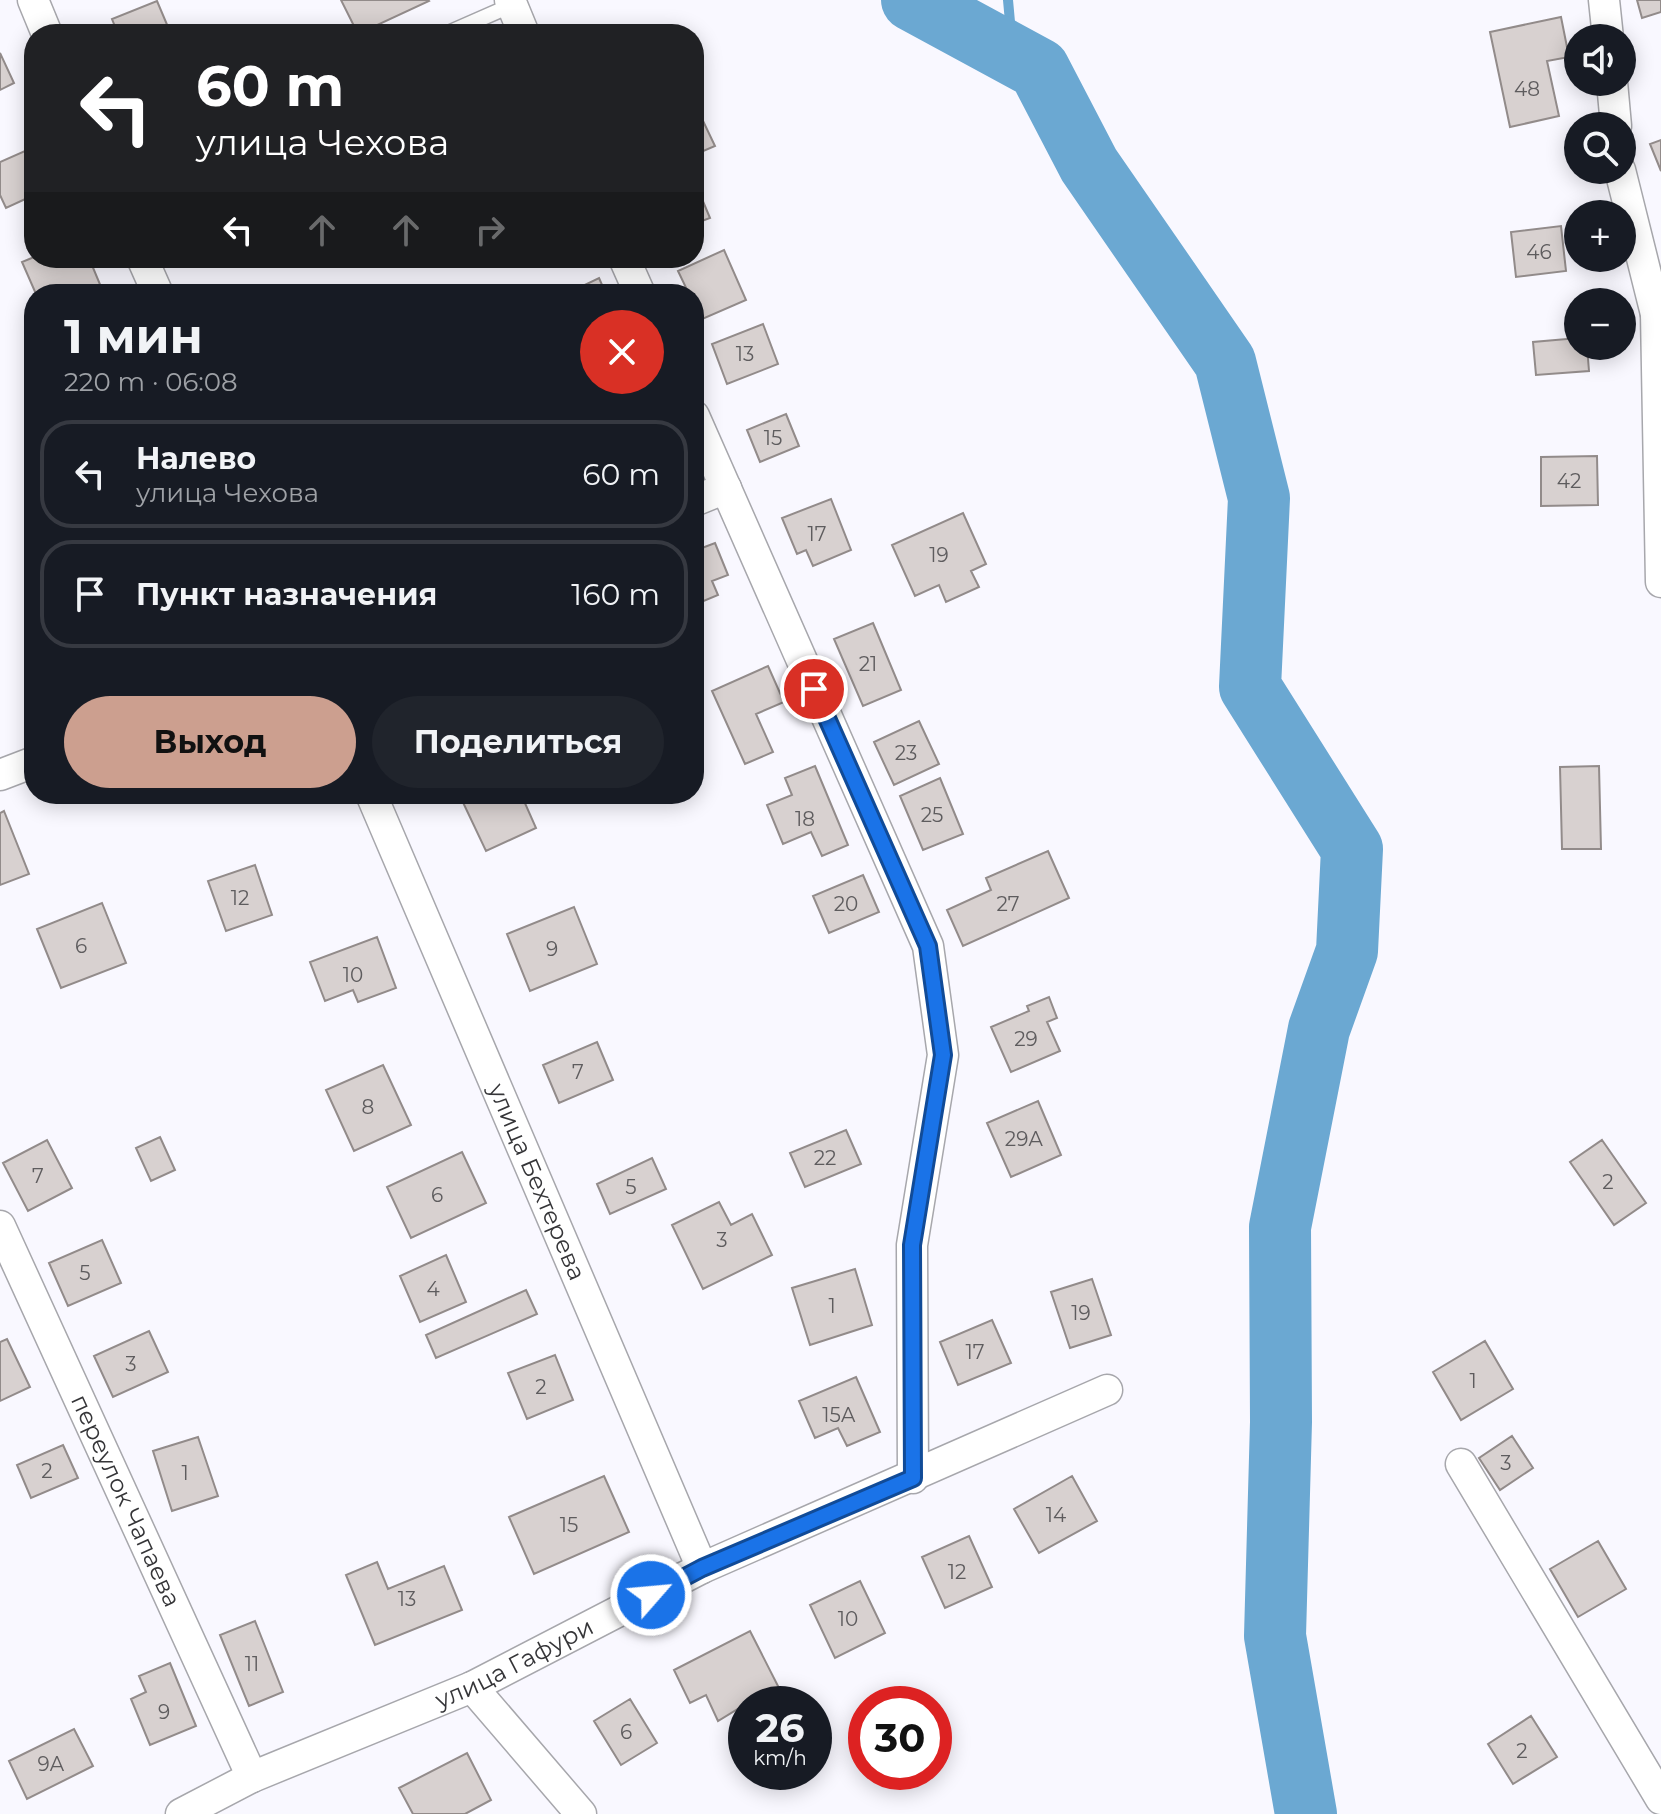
<!DOCTYPE html>
<html lang="ru">
<head>
<meta charset="utf-8">
<style>
	body { margin:0; font-family:Montserrat,sans-serif; background:#20242c; color:#f1f3f6; height:100vh; display:flex; flex-direction:column; font-size:30px; white-space:nowrap }
	* { box-sizing:border-box; margin:0 }
	p { font-size:26px; color:#9ea1a6 }
	.icon { flex:none; width:44px; height:44px; fill:none; stroke:currentColor; stroke-width:2; stroke-linecap:round; stroke-linejoin:round }
	.map { position:relative; flex:1; overflow:hidden }
	.details { position:absolute; left:24px; top:284px; width:680px; height:520px; display:flex; flex-direction:column; background:#171b24; border-radius:32px; box-shadow:0 4px 20px #0003 }
	.details>* { flex:none }
	.hud { position:absolute; left:24px; top:24px; width:680px; height:244px; border-radius:32px; box-shadow:0 4px 20px #0003; background:#202124; color:#fff; overflow:hidden }
	.controls { position:absolute; left:1564px; top:24px; display:grid; gap:16px }
	.controls a { display:grid; place-items:center; width:72px; height:72px; border-radius:50%; background:#171b24; box-shadow:0 4px 20px #0003; font-size:40px }
	.speed { position:absolute; left:728px; top:1686px; display:flex; gap:16px; font-size:40px; font-weight:700; text-align:center }
	.speed>* { display:grid; place-content:center; width:104px; height:104px; border-radius:50%; background:#171b24; box-shadow:0 4px 20px #0003; line-height:1 }
	.speed small { font-size:20px; font-weight:400 }
	.speed .limit { border:12px solid #d22; background:#fff; color:#111 }
	.pin { position:absolute; display:grid; place-items:center; width:68px; height:68px; color:#fff; margin:-34px; border:4px solid #fff; border-radius:50%; box-shadow:0 2px 8px #0007 }
	.me { position:absolute; width:88px; margin:-44px; rotate:63deg; stroke-linejoin:round; filter:drop-shadow(0 0 6px #0008) }
	.turn { display:flex; align-items:center; gap:28px; height:168px; padding:0 40px; font-size:36px }
	.turn .icon { width:104px; height:104px; stroke-width:2.5 }
	.turn b { display:block; font-size:56px; line-height:68px }
	.lanes { display:flex; align-items:center; height:76px; padding:0 40px; background:#0003; justify-content:center; gap:40px; direction:ltr }
	.lanes .off { opacity:.35 }
	.round { display:grid; place-items:center; flex:none; width:84px; height:84px; border-radius:42px; background:#20242c }
	.summary { display:flex; align-items:center; justify-content:space-between; height:136px; padding:0 40px }
	h1 { font-size:48px; font-weight:700; line-height:60px }
	.action { display:flex; gap:16px; margin-top:auto; padding:16px 40px }
	.action a { flex:1; height:92px; border-radius:48px; background:#cc9f8f; color:#111; font-size:32px; font-weight:700; line-height:92px; text-align:center }
	.action a+a { background:#20242c; color:#f1f3f6 }
	ul { padding:0; list-style:none }
	li { display:flex; align-items:center; gap:24px; height:108px; margin:0 16px 12px; padding:0 24px; border:4px solid #363941; border-radius:32px }
	li div { flex:1 }
	li b { display:block; font-size:30px }
	li em { font-style:normal }
	.map>svg:first-child { display:block }
</style>
</head>
<body>
<div class="map">
<svg width="1661" height="1814" viewBox="0 0 1661 1814">
	<rect width="100%" height="100%" fill="#f9f8ff"/>
	<g fill="none" stroke-linecap="round" stroke-linejoin="round">
		<path stroke="#6ba8d2" stroke-width="10" d="M 1008,0 L 1013,55"/>
		<path stroke="#6ba8d2" stroke-width="62" d="M 912,0 L 1039,69 L 1089,165 L 1225,362 L 1259,498 L 1250,687 L 1352,849 L 1347,951 L 1319,1029 L 1280,1227 L 1281,1422 L 1275,1636 L 1306,1814"/>
	</g>
	<path fill="#d8d1d0" stroke="#928b8a" stroke-width="2" d="M 341,0 L 428,0 L 429,1 L 358,34 Z
		M 1637,0 L 1661,0 L 1661,12 L 1642,18 Z
		M 157,1 L 171,34 L 118,34 L 112,19 Z
		M 1561,17 L 1569,57 L 1547,61 L 1559,116 L 1510,127 L 1490,32 Z
		M 0,53 L 14,83 L 0,90 Z
		M 694,102 L 715,146 L 694,155 Z
		M 1661,140 L 1661,171 L 1650,144 Z
		M 34,147 L 34,195 L 6,208 L 0,195 L 0,162 Z
		M 694,180 L 710,218 L 694,224 Z
		M 1561,226 L 1566,271 L 1516,277 L 1511,232 Z
		M 724,250 L 746,300 L 700,320 L 694,306 L 694,294 L 689,294 L 678,271 Z
		M 34,257 L 89,258 L 104,294 L 36,294 L 22,262 Z
		M 599,278 L 606,294 L 566,294 Z
		M 763,324 L 778,364 L 727,384 L 712,344 Z
		M 1578,338 L 1578,346 L 1587,346 L 1589,371 L 1536,375 L 1533,342 Z
		M 786,414 L 799,446 L 760,462 L 747,430 Z
		M 1597,456 L 1598,505 L 1541,506 L 1541,457 Z
		M 831,499 L 851,550 L 813,566 L 806,550 L 797,554 L 782,518 Z
		M 963,513 L 986,564 L 971,571 L 979,587 L 946,602 L 939,585 L 915,596 L 892,545 Z
		M 715,543 L 728,575 L 712,581 L 718,595 L 694,605 L 694,551 Z
		M 873,623 L 901,690 L 863,706 L 834,639 Z
		M 768,666 L 784,702 L 756,714 L 773,752 L 745,764 L 712,691 Z
		M 919,721 L 939,764 L 894,785 L 874,742 Z
		M 815,766 L 848,845 L 822,856 L 811,832 L 783,844 L 767,805 L 792,795 L 785,778 Z
		M 1599,766 L 1601,849 L 1562,849 L 1560,767 Z
		M 940,778 L 963,834 L 923,850 L 900,796 Z
		M 459,794 L 538,794 L 524,801 L 536,828 L 486,851 Z
		M 4,811 L 29,874 L 0,885 L 0,813 Z
		M 1048,851 L 1069,898 L 963,946 L 947,910 L 991,890 L 986,878 Z
		M 255,865 L 272,915 L 226,931 L 208,881 Z
		M 863,875 L 879,912 L 829,933 L 813,896 Z
		M 102,903 L 126,963 L 61,988 L 37,929 Z
		M 574,907 L 597,964 L 530,991 L 507,934 Z
		M 377,937 L 396,988 L 358,1002 L 353,990 L 325,1001 L 310,962 Z
		M 1049,997 L 1057,1018 L 1047,1022 L 1060,1051 L 1011,1072 L 991,1027 L 1029,1011 L 1027,1006 Z
		M 597,1042 L 613,1080 L 559,1103 L 543,1065 Z
		M 383,1065 L 411,1125 L 354,1151 L 326,1090 Z
		M 1038,1101 L 1061,1155 L 1011,1177 L 987,1123 Z
		M 846,1130 L 861,1164 L 805,1187 L 790,1153 Z
		M 160,1137 L 175,1170 L 151,1181 L 136,1148 Z
		M 47,1140 L 72,1188 L 28,1211 L 3,1163 Z
		M 1602,1140 L 1646,1203 L 1614,1225 L 1570,1162 Z
		M 462,1152 L 486,1203 L 411,1238 L 387,1187 Z
		M 652,1158 L 666,1189 L 610,1214 L 597,1184 Z
		M 719,1202 L 731,1225 L 752,1214 L 772,1255 L 703,1289 L 672,1225 Z
		M 102,1240 L 121,1283 L 68,1306 L 49,1263 Z
		M 446,1255 L 466,1302 L 420,1322 L 400,1276 Z
		M 855,1269 L 872,1325 L 810,1345 L 792,1288 Z
		M 1092,1279 L 1111,1335 L 1070,1348 L 1051,1292 Z
		M 526,1290 L 537,1314 L 436,1358 L 426,1335 Z
		M 992,1320 L 1011,1363 L 958,1385 L 940,1342 Z
		M 149,1331 L 168,1372 L 113,1397 L 94,1356 Z
		M 7,1339 L 30,1387 L 0,1401 L 0,1342 Z
		M 1485,1341 L 1513,1389 L 1461,1420 L 1433,1372 Z
		M 555,1355 L 573,1400 L 527,1419 L 508,1373 Z
		M 856,1377 L 880,1432 L 847,1446 L 838,1428 L 815,1438 L 799,1401 Z
		M 1512,1436 L 1533,1468 L 1500,1490 L 1479,1458 Z
		M 198,1437 L 218,1496 L 172,1511 L 153,1451 Z
		M 63,1445 L 78,1478 L 31,1498 L 17,1465 Z
		M 604,1476 L 629,1532 L 534,1574 L 509,1517 Z
		M 1072,1476 L 1097,1521 L 1039,1553 L 1014,1509 Z
		M 969,1536 L 992,1587 L 945,1608 L 922,1557 Z
		M 1598,1541 L 1626,1589 L 1578,1617 L 1550,1569 Z
		M 377,1562 L 388,1589 L 444,1566 L 462,1610 L 375,1645 L 346,1575 Z
		M 860,1581 L 885,1633 L 835,1658 L 810,1605 Z
		M 255,1621 L 283,1692 L 249,1706 L 220,1635 Z
		M 750,1631 L 780,1690 L 746,1704 L 718,1721 L 706,1695 L 690,1703 L 674,1670 Z
		M 170,1663 L 196,1726 L 150,1745 L 131,1699 L 146,1692 L 139,1676 Z
		M 630,1699 L 657,1743 L 621,1765 L 594,1721 Z
		M 1531,1716 L 1557,1757 L 1513,1784 L 1488,1744 Z
		M 74,1729 L 93,1766 L 27,1799 L 9,1761 Z
		M 467,1753 L 491,1800 L 465,1814 L 413,1814 L 399,1788 Z"/>
	<g fill="none" stroke-linecap="round" stroke-linejoin="round">
		<defs>
			<path id="service" d="M 446,34 L 512,5"/>
			<g id="minor">
				<path d="M 33,0 L 47,34"/>
				<path d="M 510,0 L 524,34"/>
				<path d="M 1604,0 L 1608,38"/>
				<path d="M 1612,82 L 1616,126"/>
				<path d="M 1620,170 L 1656,314 L 1661,322"/>
				<path d="M 142,258 L 158,294"/>
				<path d="M 624,258 L 640,294"/>
				<path d="M 1656,314 L 1661,582"/>
				<path d="M 694,416 L 928,946 L 943,1055 L 912,1245 L 913,1478"/>
				<path d="M 694,501 L 726,488"/>
				<path d="M 0,775 L 34,762"/>
				<path id="s1" d="M 371,794 L 702,1568"/>
				<path id="s2" d="M 0,1226 L 252,1777"/>
				<path d="M 1461,1464 L 1661,1799"/>
				<path d="M 472,1687 L 581,1814"/>
				<path id="s3" d="M 181,1814 L 252,1777 L 472,1687 L 702,1568 L 1107,1390"/>
			</g>
		</defs>
		<use href="#service" stroke="#a7a7ac" stroke-width="17"/>
		<use href="#minor" stroke="#a7a7ac" stroke-width="33"/>
		<use href="#service" stroke="#fff" stroke-width="14"/>
		<use href="#minor" stroke="#fff" stroke-width="30"/>
	</g>
	<g fill="none" stroke-linecap="round" stroke-linejoin="round">
		<defs>
			<path id="route" d="M 651,1595 L 702,1568 L 913,1478 L 912,1245 L 943,1055 L 928,946 L 814,689"/>
		</defs>
		<use href="#route" stroke="#114b97" stroke-width="20"/>
		<use href="#route" stroke="#1a73e8" stroke-width="14"/>
	</g>
	<g text-anchor="middle" stroke-width="6" stroke-linejoin="round" paint-order="stroke">
		<g font-size="20" fill="#5e5c5e">
			<text x="1527" y="96">48</text>
			<text x="1539" y="259">46</text>
			<text x="745" y="361">13</text>
			<text x="773" y="445">15</text>
			<text x="1569" y="488">42</text>
			<text x="817" y="541">17</text>
			<text x="939" y="562">19</text>
			<text x="868" y="671">21</text>
			<text x="906" y="760">23</text>
			<text x="932" y="822">25</text>
			<text x="805" y="826">18</text>
			<text x="240" y="905">12</text>
			<text x="846" y="911">20</text>
			<text x="1008" y="911">27</text>
			<text x="81" y="953">6</text>
			<text x="552" y="956">9</text>
			<text x="353" y="982">10</text>
			<text x="1026" y="1046">29</text>
			<text x="578" y="1079">7</text>
			<text x="368" y="1114">8</text>
			<text x="1024" y="1146">29А</text>
			<text x="825" y="1165">22</text>
			<text x="38" y="1183">7</text>
			<text x="1608" y="1189">2</text>
			<text x="631" y="1194">5</text>
			<text x="437" y="1202">6</text>
			<text x="722" y="1247">3</text>
			<text x="85" y="1280">5</text>
			<text x="433" y="1296">4</text>
			<text x="832" y="1313">1</text>
			<text x="1081" y="1320">19</text>
			<text x="975" y="1359">17</text>
			<text x="131" y="1371">3</text>
			<text x="1473" y="1388">1</text>
			<text x="541" y="1394">2</text>
			<text x="839" y="1422">15А</text>
			<text x="1506" y="1470">3</text>
			<text x="47" y="1478">2</text>
			<text x="185" y="1480">1</text>
			<text x="1056" y="1522">14</text>
			<text x="569" y="1532">15</text>
			<text x="957" y="1579">12</text>
			<text x="407" y="1606">13</text>
			<text x="848" y="1626">10</text>
			<text x="252" y="1671">11</text>
			<text x="164" y="1719">9</text>
			<text x="626" y="1739">6</text>
			<text x="1522" y="1758">2</text>
			<text x="51" y="1771">9А</text>
		</g>
		<g font-size="24" fill="#353538" stroke="#fff">
			<text dy="8" stroke="none"><textPath href="#s1" startOffset="422">улица Бехтерева</textPath></text>
			<text dy="8" stroke="none"><textPath href="#s2" startOffset="302">переулок Чапаева</textPath></text>
			<text dy="8" stroke="none"><textPath href="#s3" startOffset="366">улица Гафури</textPath></text>
		</g>
	</g>
</svg>
<div class="controls">
<a><svg class="icon" aria-label="sound" viewBox="0 0 24 24"><path d="M4 9h4l5-4v14l-5-4H4zM17 9q2 3 0 6"/></svg></a>
<a><svg class="icon" aria-label="search" viewBox="0 0 24 24"><circle cx="10" cy="10" r="6"/><path d="M15 15l6 6"/></svg></a>
<a>+</a>
<a>−</a>
</div>
<div class="speed"><div>26<small>km/h</small></div><div class="limit">30</div></div>
<div class="pin" style="left:814px;top:689px;background:#d93025"><svg class="icon" aria-label="arrive" viewBox="0 0 24 24"><path d="M6 21V4h12l-3 4 3 4H6"/></svg></div>
<svg class="me" style="left:651px;top:1595px" viewBox="-20 -20 40 40"><circle r="17" fill="#1a73e8" stroke="#fff" stroke-width="3"/><path d="M0-11L8 9 0 5-8 9z" fill="#fff"/></svg>
<div class="hud">
<div class="turn"><svg class="icon" aria-label="left" viewBox="0 0 24 24"><path d="M17 20v-9H6M10 6l-5 5 5 5"/></svg><div><b>60 m</b>улица Чехова</div></div>
<div class="lanes"><svg class="icon" aria-label="left" viewBox="0 0 24 24"><path d="M17 20v-9H6M10 6l-5 5 5 5"/></svg><svg class="icon off" aria-label="ahead" viewBox="0 0 24 24"><path d="M12 20V5M6 11l6-6 6 6"/></svg><svg class="icon off" aria-label="ahead" viewBox="0 0 24 24"><path d="M12 20V5M6 11l6-6 6 6"/></svg><svg class="icon off" aria-label="right" viewBox="0 0 24 24"><path d="M7 20v-9h11M14 6l5 5-5 5"/></svg></div>
</div>
<section class="details">
<div class="summary"><div><h1>1 мин</h1><p>220 m · 06:08</p></div><a class="round" style="background:#d93025;color:#fff"><svg class="icon" aria-label="close" viewBox="0 0 24 24"><path d="M6 6l12 12M18 6L6 18"/></svg></a></div>
<ul>
<li><svg class="icon" aria-label="left" viewBox="0 0 24 24"><path d="M17 20v-9H6M10 6l-5 5 5 5"/></svg><div><b>Налево</b><p>улица Чехова</p></div><em>60 m</em></li>
<li><svg class="icon" aria-label="arrive" viewBox="0 0 24 24"><path d="M6 21V4h12l-3 4 3 4H6"/></svg><div><b>Пункт назначения</b></div><em>160 m</em></li>
</ul>
<div class="action"><a>Выход</a><a>Поделиться</a></div>
</section>
</div>
</body>
</html>
